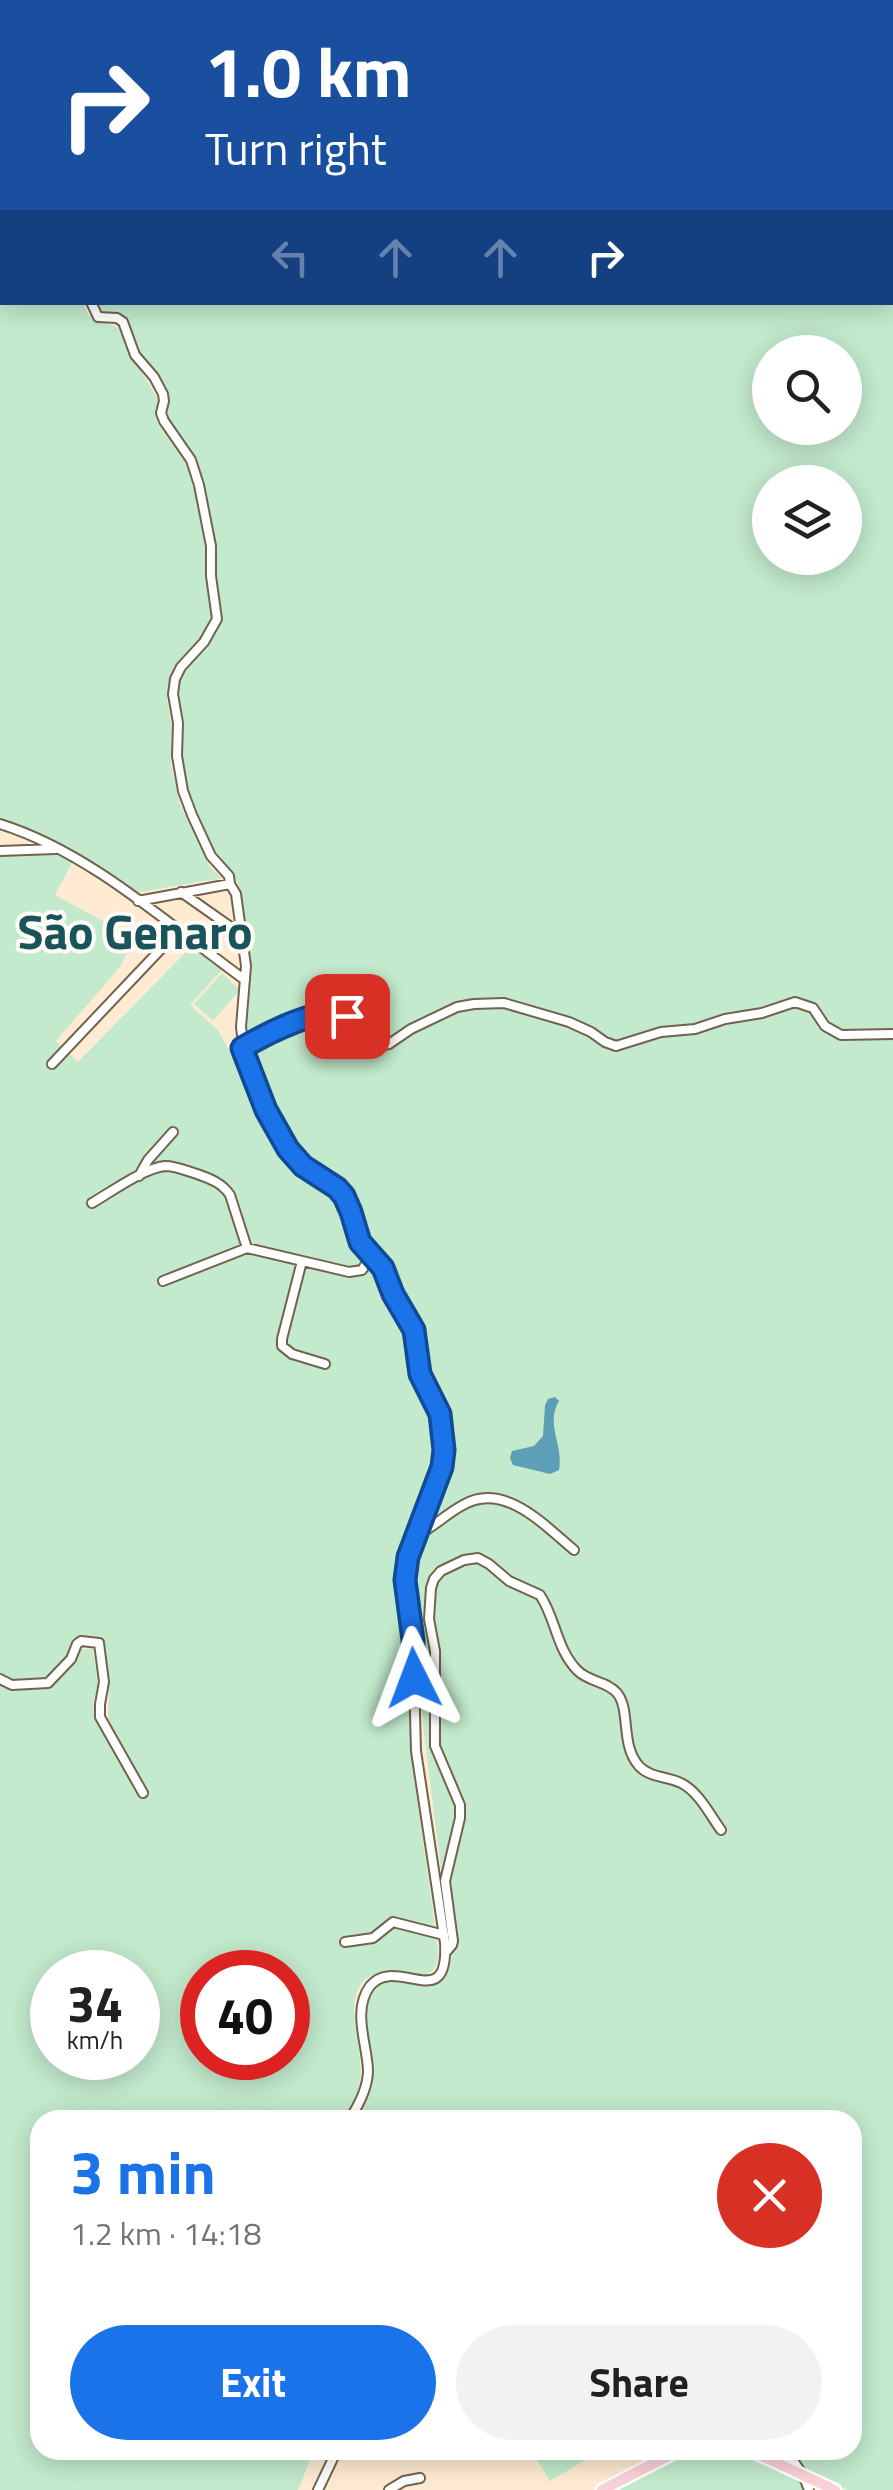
<!DOCTYPE html>
<html lang="en">
<head>
<meta charset="utf-8">
<style>
	body { margin:0; font-family:"Titillium Web",sans-serif; background:#f2f2f2; color:#202124; height:100vh; display:flex; flex-direction:column; font-size:38px; white-space:nowrap }
	* { box-sizing:border-box; margin:0 }
	p { font-size:32px; color:#757577 }
	.icon { flex:none; width:55px; height:55px; fill:none; stroke:currentColor; stroke-width:2; stroke-linecap:round; stroke-linejoin:round }
	.map { position:relative; flex:1; overflow:hidden }
	.sheet { position:absolute; left:30px; top:2110px; width:832px; height:350px; display:flex; flex-direction:column; background:#fff; border-radius:30px; box-shadow:0 5px 25px #0003 }
	.sheet>* { flex:none }
	.hud { position:absolute; left:0px; top:0px; width:895px; height:305px; box-shadow:0 5px 25px #0003; background:#1a4fa0; color:#fff; overflow:hidden }
	.controls { position:absolute; left:752px; top:335px; display:grid; gap:20px }
	.controls a { display:grid; place-items:center; width:110px; height:110px; border-radius:50%; background:#fff; box-shadow:0 5px 25px #0003; font-size:50px }
	.speed { position:absolute; left:30px; top:1950px; display:flex; gap:20px; font-size:50px; font-weight:700; text-align:center }
	.speed>* { display:grid; place-content:center; width:130px; height:130px; border-radius:50%; background:#fff; box-shadow:0 5px 25px #0003; line-height:1 }
	.speed small { font-size:25px; font-weight:400 }
	.speed .limit { border:15px solid #d22; background:#fff; color:#111 }
	.pin { position:absolute; display:grid; place-items:center; width:85px; height:85px; color:#fff; margin:-42px; border-radius:20px; box-shadow:0 5px 15px #0006 }
	.me { position:absolute; width:110px; margin:-55px; rotate:357deg; stroke-linejoin:round; filter:drop-shadow(0 0 8px #0008) }
	.turn { display:flex; align-items:center; gap:35px; height:210px; padding:0 40px; font-size:45px }
	.turn .icon { width:130px; height:130px; stroke-width:2.5 }
	.turn b { display:block; font-size:70px; line-height:85px }
	.lanes { display:flex; align-items:center; height:95px; padding:0 40px; background:#0003; justify-content:center; gap:50px; direction:ltr }
	.lanes .off { opacity:.35 }
	.round { display:grid; place-items:center; flex:none; width:105px; height:105px; border-radius:52px; background:#f2f2f2 }
	.head { display:flex; align-items:center; justify-content:space-between; height:170px; padding:0 40px }
	h1 { font-size:60px; font-weight:700; line-height:75px; color:#1a73e8 }
	.button { display:flex; gap:20px; margin-top:auto; padding:20px 40px }
	.button a { flex:1; height:115px; border-radius:60px; background:#1a73e8; color:#fff; font-size:40px; font-weight:700; line-height:115px; text-align:center }
	.button a+a { background:#f2f2f2; color:#202124 }
	.map>svg:first-child { display:block }
</style>
</head>
<body>
<div class="map">
<svg width="893" height="2490" viewBox="0 0 893 2490">
	<rect width="100%" height="100%" fill="#ffebd2"/>
	<path fill="#c3eacd" fill-rule="evenodd" d="M 0,0 L 893,0 L 893,2490 L 847,2490 L 764,2450 L 852,2450 L 852,2120 L 357,2120 C 364,2107 373,2092 372,2076 C 372,2050 355,2015 371,1991 C 393,1961 447,2011 452,1955 L 423,1726 L 413,1570 L 421,1538 L 448,1468 L 451,1435 L 446,1417 L 424,1370 L 415,1323 L 399,1296 L 386,1265 L 368,1247 L 348,1195 L 339,1183 L 301,1156 L 286,1136 L 259,1086 L 249,1056 L 246,1041 L 250,982 L 240,889 L 234,877 L 217,858 L 207,839 L 194,807 L 181,765 L 181,726 L 176,702 L 177,686 L 188,664 L 208,643 L 220,619 L 204,491 L 196,462 L 168,421 L 167,401 L 139,357 L 127,322 L 100,314 L 94,303 L 892,302 L 892,2 L 2,2 L 2,172 L 0,170 ZM 770,352 L 845,352 L 845,428 L 770,428 ZM 770,482 L 845,482 L 845,558 L 770,558 Z
		M 0,179 L 2,181 L 2,302 L 84,303 C 86,323 103,320 118,328 L 131,355 L 158,399 L 156,413 L 157,423 L 188,466 L 193,481 L 206,553 L 211,615 L 204,635 L 175,666 L 170,681 L 167,699 L 172,728 L 171,766 L 180,804 L 210,867 L 222,878 L 134,893 L 67,847 L 0,818 Z
		M 52,851 L 74,859 L 55,895 L 134,938 L 120,967 L 56,1041 L 78,1062 L 191,947 L 222,970 L 190,1005 L 218,1030 L 287,1156 L 300,1169 L 325,1184 L 337,1195 L 345,1213 L 355,1247 L 378,1276 L 401,1320 L 409,1341 L 415,1382 L 435,1413 L 440,1448 L 437,1464 L 397,1573 L 409,1651 L 413,1770 L 438,1948 C 442,2005 377,1944 357,1992 C 353,2002 354,2013 355,2023 C 360,2065 370,2085 340,2120 L 40,2120 L 40,2450 L 314,2450 L 298,2490 L 0,2490 L 0,1684 L 9,1687 L 54,1682 L 73,1661 L 81,1649 L 93,1649 L 98,1686 L 93,1703 L 95,1714 L 138,1794 L 147,1792 L 108,1718 L 109,1688 L 106,1649 L 101,1639 L 89,1637 L 76,1638 L 70,1644 L 68,1656 L 47,1680 L 10,1682 L 0,1675 L 0,853 ZM 52,1972 L 138,1972 L 138,2058 L 52,2058 ZM 202,1972 L 288,1972 L 288,2058 L 202,2058 Z
		M 222,973 L 240,990 L 213,1021 L 194,1004 Z
		M 531,2450 L 602,2450 L 550,2481 Z
		M 707,2450 C 738,2450 769,2467 798,2479 L 803,2490 L 615,2490 L 677,2459 Z"/>
	<path fill="#5c9fb6" d="M 555,1397 L 559,1401 C 545,1424 564,1446 559,1470 L 550,1474 L 513,1465 L 510,1458 L 512,1451 L 534,1446 L 543,1436 L 545,1405 L 548,1399 Z"/>
	<g fill="none" stroke-linecap="round" stroke-linejoin="round">
		<defs>
			<path id="minor" d="M 355,0 L 356,2
				M 0,174 L 2,176
				M 91,302 L 98,317 L 117,318 L 123,322 L 135,355 L 154,377 L 163,394 L 164,401 L 161,413 L 164,421 L 191,460 L 199,485 L 211,546 L 211,576 L 217,619 L 204,642 L 181,667 L 175,679 L 173,694 L 178,723 L 177,756 L 183,791 L 192,815 L 211,856 L 229,876 L 230,884 L 236,894 L 246,966 L 241,1027 L 245,1059 L 266,1110 L 288,1149 L 303,1166 L 337,1188 L 348,1204 L 359,1242 L 383,1269 L 393,1293 L 414,1330 L 420,1374 L 437,1407 L 442,1421 L 445,1450 L 442,1467 L 408,1557 L 405,1580 L 413,1640 L 416,1751 L 445,1943 C 449,2016 396,1954 370,1986 C 352,2010 367,2044 368,2070 C 368,2088 359,2105 349,2120
				M 0,824 C 90,852 169,925 245,980
				M 0,851 L 55,849
				M 181,892 L 242,935
				M 138,901 L 230,884
				M 242,1048 L 313,1016 L 336,1012 L 347,1016 L 369,1040 L 384,1045 L 389,1044 L 411,1029 L 457,1007 L 474,1004 L 504,1003 L 569,1022 L 591,1032 L 605,1042 L 616,1046 L 661,1032 L 695,1029 L 725,1019 L 762,1013 L 795,1002 L 813,1008 L 825,1026 L 841,1035 L 893,1034
				M 52,1064 L 178,931
				M 139,1176 L 148,1160 L 173,1132
				M 92,1203 C 111,1192 144,1168 165,1166 C 176,1166 187,1171 197,1174 C 211,1179 222,1183 230,1195 L 247,1248
				M 302,1261 L 282,1339 L 282,1346 L 292,1354 L 325,1364
				M 163,1281 L 247,1248 L 349,1272 L 362,1270 L 371,1256
				M 416,1536 C 434,1527 446,1514 463,1505 C 504,1481 544,1525 574,1550
				M 0,1679 L 12,1685 L 48,1683 L 71,1659 L 77,1644 L 81,1641 L 99,1643 L 104,1682 L 100,1704 L 100,1717 L 143,1793
				M 345,1942 L 373,1938 L 393,1922 L 444,1935
				M 446,1952 L 452,1945 L 453,1941 L 445,1881 L 460,1818 L 460,1805 L 435,1746 L 435,1651 L 429,1619 L 431,1588 L 434,1579 L 441,1571 L 464,1560 L 478,1558 L 489,1564 L 509,1581 L 540,1595 C 556,1619 556,1648 577,1670 C 588,1682 607,1681 617,1693 C 631,1710 620,1745 639,1766 C 650,1778 667,1776 681,1783 C 699,1792 710,1815 721,1830
				M 786,2450 L 803,2475 L 809,2490
				M 318,2490 L 337,2450
				M 389,2490 L 404,2481 L 420,2478"/>
			<path id="major" d="M 749,2450 L 835,2490
				M 602,2490 L 680,2450"/>
		</defs>
		<use href="#minor" stroke="#73624d" stroke-width="12"/>
		<use href="#major" stroke="#fff" stroke-width="15"/>
		<use href="#minor" stroke="#fff" stroke-width="8"/>
		<use href="#major" stroke="#fbd2d8" stroke-width="10"/>
	</g>
	<g fill="none" stroke-linecap="round" stroke-linejoin="round">
		<defs>
			<path id="route" d="M 347,1016 C 324,1003 264,1035 242,1048 L 266,1110 L 288,1149 L 303,1166 L 337,1188 L 344,1196 L 351,1212 L 360,1242 L 383,1268 L 393,1294 L 414,1330 L 420,1374 L 440,1414 L 444,1450 L 442,1467 L 408,1557 L 405,1580 L 413,1640 L 414,1678"/>
		</defs>
		<use href="#route" stroke="#114b97" stroke-width="25"/>
		<use href="#route" stroke="#1a73e8" stroke-width="18"/>
	</g>
	<g text-anchor="middle" stroke-width="8" stroke-linejoin="round" paint-order="stroke">
		<g font-size="48" font-weight="bold" fill="#18545a" stroke="#fffbf6">
			<text x="135" y="949">São Genaro</text>
		</g>
	</g>
</svg>
<div class="controls">
<a><svg class="icon" aria-label="search" viewBox="0 0 24 24"><circle cx="10" cy="10" r="6"/><path d="M15 15l6 6"/></svg></a>
<a><svg class="icon" aria-label="layers" viewBox="0 0 24 24"><path d="M12 4l9 5-9 5-9-5zM3 14l9 5 9-5"/></svg></a>
</div>
<div class="speed"><div>34<small>km/h</small></div><div class="limit">40</div></div>
<div class="pin" style="left:347px;top:1016px;background:#d93025"><svg class="icon" aria-label="arrive" viewBox="0 0 24 24"><path d="M6 21V4h12l-3 4 3 4H6"/></svg></div>
<svg class="me" style="left:414px;top:1678px" viewBox="-20 -20 40 40"><path d="M0-17L14 15 0 8-14 15z" fill="#1a73e8" stroke="#fff" stroke-width="4"/></svg>
<div class="hud">
<div class="turn"><svg class="icon" aria-label="right" viewBox="0 0 24 24"><path d="M7 20v-9h11M14 6l5 5-5 5"/></svg><div><b>1.0 km</b>Turn right</div></div>
<div class="lanes"><svg class="icon off" aria-label="left" viewBox="0 0 24 24"><path d="M17 20v-9H6M10 6l-5 5 5 5"/></svg><svg class="icon off" aria-label="ahead" viewBox="0 0 24 24"><path d="M12 20V5M6 11l6-6 6 6"/></svg><svg class="icon off" aria-label="ahead" viewBox="0 0 24 24"><path d="M12 20V5M6 11l6-6 6 6"/></svg><svg class="icon" aria-label="right" viewBox="0 0 24 24"><path d="M7 20v-9h11M14 6l5 5-5 5"/></svg></div>
</div>
<section class="sheet">
<div class="head"><div><h1>3 min</h1><p>1.2 km · 14:18</p></div><a class="round" style="background:#d93025;color:#fff"><svg class="icon" aria-label="close" viewBox="0 0 24 24"><path d="M6 6l12 12M18 6L6 18"/></svg></a></div>
<div class="button"><a>Exit</a><a>Share</a></div>
</section>
</div>
</body>
</html>
